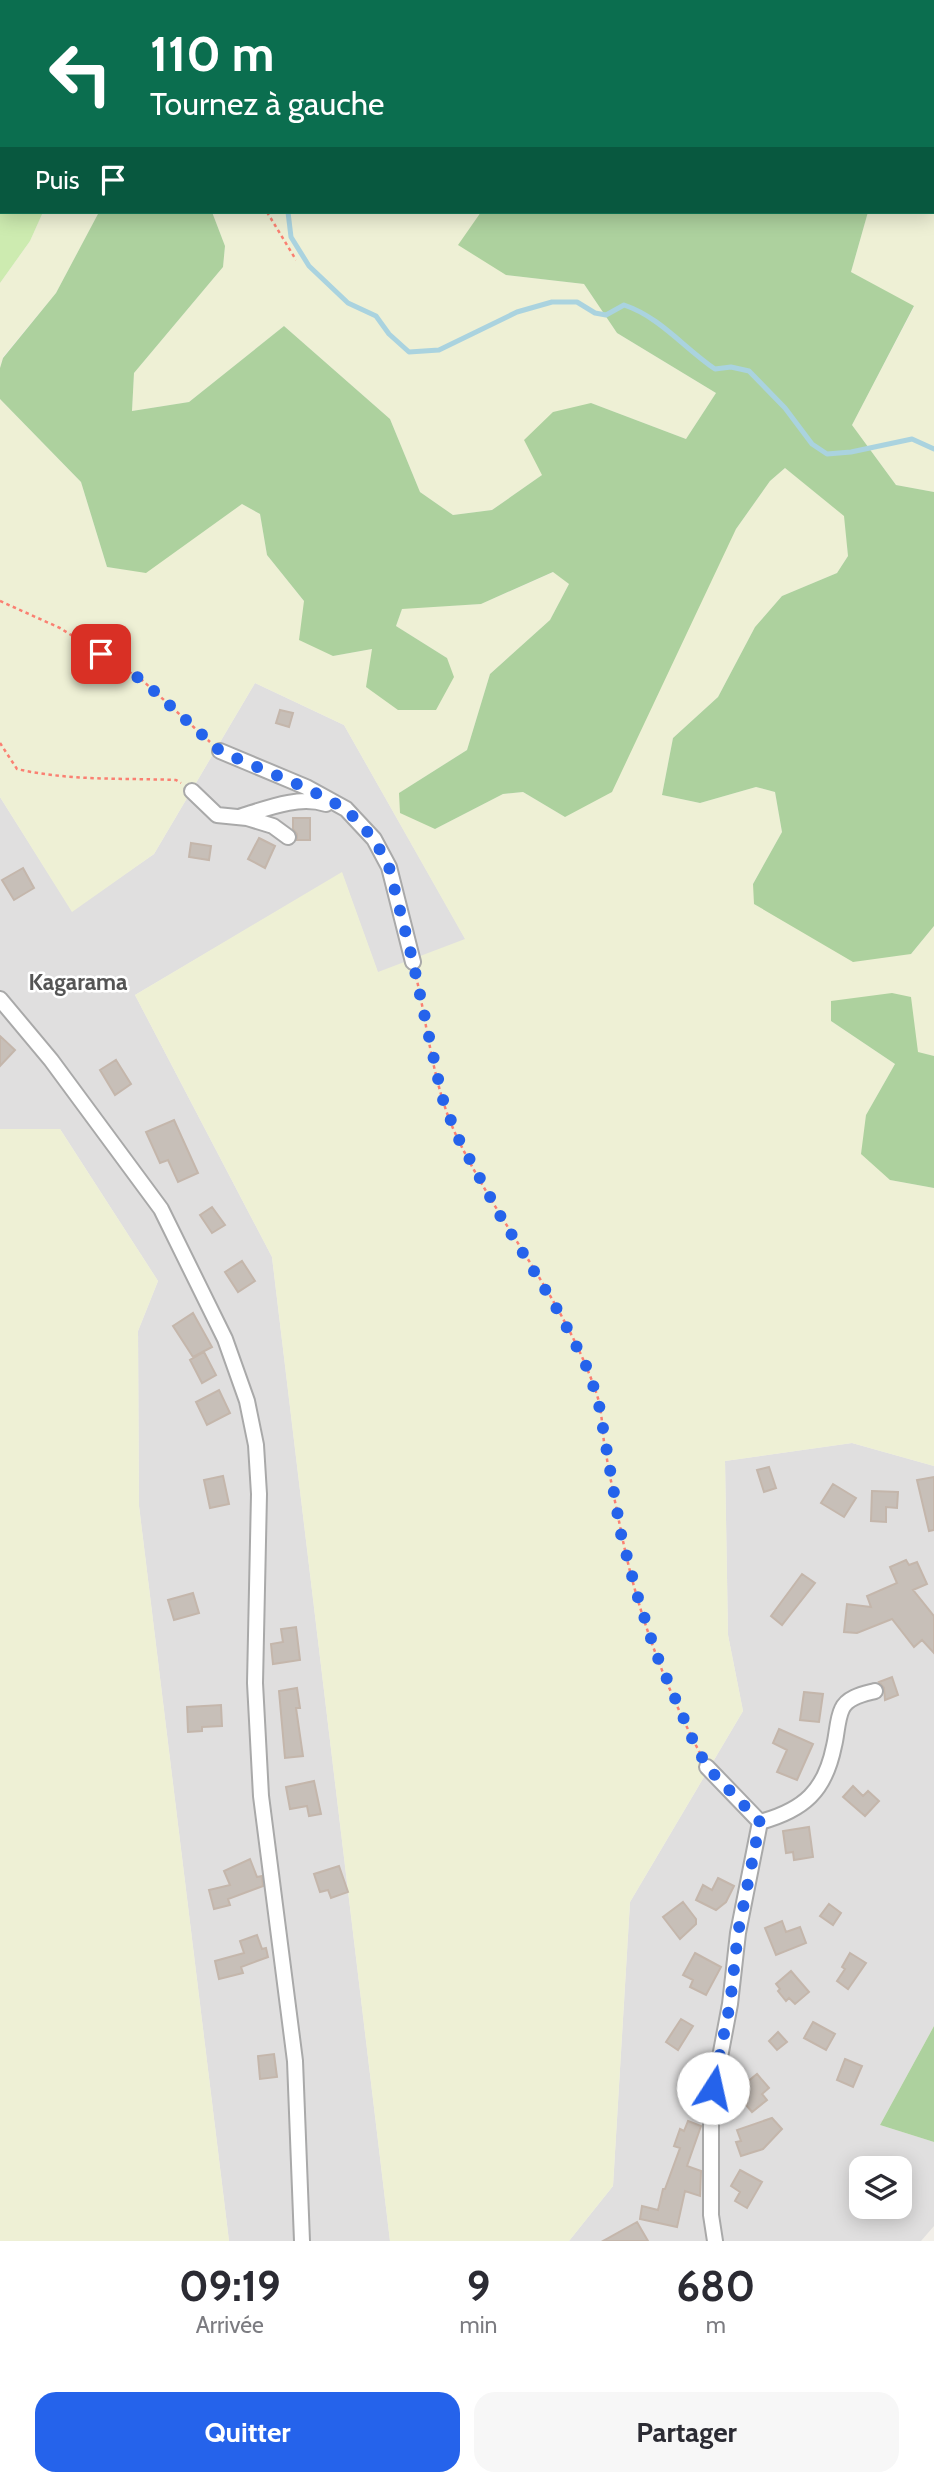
<!DOCTYPE html>
<html lang="fr">
<head>
<meta charset="utf-8">
<style>
	body { margin:0; font-family:Cabin,sans-serif; background:#f7f7f7; color:#2b2b33; height:100vh; display:flex; flex-direction:column; font-size:26px; white-space:nowrap }
	* { box-sizing:border-box; margin:0 }
	p { font-size:23px; color:#7c7c81 }
	.icon { flex:none; width:38px; height:38px; fill:none; stroke:currentColor; stroke-width:2; stroke-linecap:round; stroke-linejoin:round }
	.map { position:relative; height:2241px; overflow:hidden }
	.details { display:flex; flex-direction:column; background:#fff; flex:1 }
	.details>* { flex:none }
	.top-card { position:absolute; left:0px; top:0px; width:934px; height:214px; box-shadow:0 4px 18px #0003; background:#0b6e4f; color:#fff; overflow:hidden }
	.controls { position:absolute; left:849px; top:2156px; display:grid; gap:14px }
	.controls a { display:grid; place-items:center; width:63px; height:63px; border-radius:14px; background:#fff; box-shadow:0 4px 18px #0003; font-size:35px }
	.pin { position:absolute; display:grid; place-items:center; width:60px; height:60px; color:#fff; margin:-30px; border-radius:14px; box-shadow:0 4px 10px #0006 }
	.me { position:absolute; width:77px; margin:-38px; rotate:10deg; stroke-linejoin:round; filter:drop-shadow(0 0 5px #0008) }
	.turn { display:flex; align-items:center; gap:24px; height:147px; padding:0 35px; font-size:32px }
	.turn .icon { width:91px; height:91px; stroke-width:2.5 }
	.turn b { display:block; font-size:49px; line-height:60px }
	.then { display:flex; align-items:center; height:66px; padding:0 35px; background:#0003; gap:14px; font-size:26px }
	.eta { display:flex; justify-content:space-evenly; align-items:center; height:119px; text-align:center }
	.eta b { font-size:42px; font-weight:700; line-height:49px }
	.button { display:flex; gap:14px; margin-top:auto; padding:14px 35px }
	.button a { flex:1; height:80px; border-radius:21px; background:#2563eb; color:#fff; font-size:28px; font-weight:700; line-height:80px; text-align:center }
	.button a+a { background:#f7f7f7; color:#2b2b33 }
	.map>svg:first-child { display:block }
</style>
</head>
<body>
<div class="map">
<svg width="934" height="2241" viewBox="0 0 934 2241">
	<rect width="100%" height="100%" fill="#f2efe9"/>
	<path fill="#e0dfdf" fill-rule="evenodd" d="M 255,683 L 344,725 L 466,940 L 378,973 L 342,873 L 135,995 L 272,1257 L 390,2241 L 229,2241 L 139,1506 L 138,1331 L 158,1281 L 60,1129 L 0,1129 L 0,797 L 72,911 L 154,854 Z
		M 852,1443 L 934,1466 L 934,2026 L 880,2125 L 934,2142 L 934,2226 L 921,2241 L 569,2241 L 613,2186 L 630,1902 L 743,1711 L 728,1635 L 725,1461 ZM 861,2168 L 900,2168 L 900,2207 L 861,2207 Z"/>
	<path fill="#eef0d5" d="M 0,0 L 699,0 L 2,2 L 2,77 Z
		M 933,143 L 934,143 L 934,492 L 896,485 L 852,425 L 914,307 L 851,272 L 868,212 L 933,212 Z
		M 43,212 L 99,212 L 56,293 L 3,357 L 0,368 L 0,283 L 30,241 Z
		M 212,212 L 483,212 L 506,275 L 584,284 L 617,333 L 716,393 L 686,439 L 591,403 L 542,475 L 492,510 L 453,515 L 420,492 L 390,419 L 284,326 L 189,402 L 132,411 L 134,373 L 223,267 L 225,246 Z
		M 0,399 L 81,482 L 107,567 L 146,572 L 242,504 L 260,514 L 267,555 L 304,601 L 333,656 L 372,649 L 447,658 L 396,626 L 402,608 L 481,604 L 554,572 L 569,584 L 550,620 L 490,674 L 467,750 L 399,793 L 435,829 L 503,794 L 523,792 L 565,817 L 736,529 L 770,481 L 785,468 L 845,516 L 848,556 L 837,573 L 782,596 L 755,627 L 718,697 L 673,738 L 662,795 L 700,803 L 756,787 L 775,792 L 782,832 L 753,884 L 911,954 L 934,926 L 934,1056 L 918,1053 L 831,1001 L 831,1021 L 895,1064 L 866,1115 L 890,1180 L 934,1188 L 934,1466 L 852,1443 L 725,1461 L 728,1635 L 743,1711 L 630,1902 L 613,2186 L 569,2241 L 390,2241 L 272,1257 L 135,995 L 342,872 L 378,972 L 465,939 L 344,725 L 255,683 L 154,854 L 72,912 L 0,797 Z
		M 0,1129 L 60,1129 L 158,1281 L 138,1331 L 139,1506 L 229,2241 L 0,2241 Z"/>
	<path fill="#cdebb0" d="M 0,77 L 2,77 L 2,212 L 43,212 L 30,241 L 0,283 Z"/>
	<path fill="#add19e" d="M 699,0 L 934,0 L 934,143 L 933,2 L 694,2 Z
		M 99,212 L 212,212 L 225,246 L 223,267 L 134,373 L 132,411 L 189,402 L 284,326 L 390,419 L 420,492 L 453,515 L 492,510 L 542,475 L 524,440 L 553,412 L 591,403 L 686,439 L 716,393 L 617,333 L 584,284 L 506,275 L 458,245 L 481,212 L 868,212 L 851,272 L 914,306 L 852,425 L 896,485 L 934,492 L 934,926 L 911,954 L 853,962 L 754,904 L 753,884 L 782,832 L 775,792 L 756,787 L 700,803 L 662,795 L 673,738 L 718,697 L 755,627 L 782,596 L 837,573 L 848,556 L 844,516 L 785,468 L 770,481 L 736,529 L 612,792 L 565,817 L 523,792 L 503,794 L 435,829 L 400,813 L 399,793 L 467,750 L 490,674 L 550,620 L 569,584 L 553,572 L 481,604 L 402,609 L 396,626 L 447,658 L 454,677 L 436,710 L 398,710 L 366,687 L 372,649 L 333,656 L 299,640 L 304,601 L 267,555 L 260,514 L 242,504 L 146,573 L 107,567 L 81,482 L 0,399 L 0,368 L 3,358 L 56,293 Z
		M 892,993 L 911,997 L 918,1052 L 934,1056 L 934,1188 L 890,1180 L 861,1154 L 866,1115 L 895,1064 L 831,1021 L 831,1001 Z
		M 934,2026 L 934,2142 L 880,2125 Z"/>
	<g fill="none" stroke-linecap="round" stroke-linejoin="round">
		<path stroke="#aad3df" stroke-width="5" d="M 205,0 L 206,2
			M 288,212 L 291,237 L 309,266 L 348,303 L 376,316 L 389,334 L 409,352 L 439,350 L 517,312 L 552,302 L 577,302 L 595,313 L 606,315 L 624,305 C 660,317 684,348 715,369 L 731,367 L 749,371 L 785,408 L 812,444 L 827,454 L 851,452 L 912,439 L 934,449"/>
	</g>
	<path fill="#c7bfb8" stroke="#c4b6ab" stroke-width="2" d="M 280,710 L 293,713 L 289,727 L 276,723 Z
		M 293,818 L 310,818 L 310,840 L 297,840 L 297,834 L 293,829 Z
		M 259,838 L 275,846 L 265,868 L 248,859 Z
		M 191,843 L 211,846 L 209,860 L 189,857 Z
		M 23,868 L 34,888 L 14,900 L 2,880 Z
		M 0,1036 L 15,1050 L 0,1066 Z
		M 116,1060 L 131,1084 L 115,1095 L 100,1070 Z
		M 174,1120 L 198,1173 L 178,1182 L 168,1160 L 160,1163 L 146,1132 Z
		M 212,1207 L 225,1225 L 212,1233 L 200,1215 Z
		M 242,1261 L 255,1281 L 238,1292 L 225,1272 Z
		M 193,1313 L 212,1347 L 193,1357 L 173,1326 Z
		M 204,1352 L 216,1375 L 202,1383 L 190,1360 Z
		M 219,1390 L 230,1413 L 207,1425 L 196,1402 Z
		M 769,1467 L 776,1488 L 764,1492 L 757,1470 Z
		M 223,1476 L 229,1504 L 210,1508 L 204,1480 Z
		M 934,1477 L 934,1530 L 929,1531 L 917,1480 Z
		M 833,1484 L 856,1498 L 844,1517 L 821,1503 Z
		M 872,1491 L 898,1492 L 897,1508 L 886,1507 L 886,1522 L 871,1521 Z
		M 906,1560 L 909,1565 L 917,1562 L 927,1584 L 913,1590 L 934,1616 L 934,1653 L 922,1640 L 914,1647 L 892,1619 L 857,1633 L 844,1632 L 847,1604 L 871,1607 L 867,1596 L 897,1583 L 890,1567 Z
		M 802,1574 L 815,1583 L 782,1625 L 771,1616 Z
		M 193,1593 L 199,1613 L 174,1620 L 168,1600 Z
		M 296,1627 L 300,1660 L 273,1664 L 271,1644 L 283,1642 L 281,1629 Z
		M 892,1677 L 898,1695 L 885,1700 L 884,1688 L 879,1682 Z
		M 297,1688 L 300,1708 L 296,1708 L 303,1756 L 285,1758 L 279,1691 Z
		M 804,1692 L 823,1694 L 819,1722 L 800,1720 Z
		M 221,1705 L 222,1726 L 202,1727 L 202,1731 L 188,1732 L 187,1707 Z
		M 779,1729 L 813,1744 L 797,1780 L 777,1772 L 787,1750 L 773,1743 Z
		M 314,1781 L 321,1814 L 309,1816 L 307,1806 L 290,1809 L 286,1787 Z
		M 853,1786 L 863,1796 L 868,1791 L 879,1801 L 865,1816 L 843,1797 Z
		M 809,1827 L 813,1857 L 794,1860 L 793,1852 L 786,1853 L 783,1831 Z
		M 250,1859 L 257,1877 L 262,1876 L 263,1886 L 228,1899 L 230,1905 L 214,1909 L 209,1890 L 230,1885 L 224,1871 Z
		M 339,1866 L 348,1892 L 331,1898 L 328,1890 L 320,1892 L 314,1874 Z
		M 718,1878 L 734,1886 L 726,1902 L 716,1910 L 696,1900 L 703,1885 L 712,1890 Z
		M 683,1902 L 696,1919 L 696,1924 L 680,1939 L 663,1917 Z
		M 829,1904 L 841,1913 L 833,1925 L 820,1916 Z
		M 782,1921 L 786,1932 L 800,1927 L 806,1943 L 776,1955 L 765,1928 Z
		M 257,1935 L 262,1949 L 266,1948 L 268,1957 L 241,1967 L 243,1973 L 219,1979 L 215,1961 L 244,1953 L 240,1941 Z
		M 695,1953 L 721,1967 L 706,1995 L 690,1987 L 693,1980 L 683,1975 Z
		M 850,1953 L 866,1963 L 848,1989 L 837,1981 L 845,1969 L 842,1967 Z
		M 791,1971 L 809,1992 L 795,2004 L 789,1998 L 786,2001 L 778,1991 L 780,1989 L 776,1984 Z
		M 681,2019 L 693,2026 L 678,2050 L 666,2042 Z
		M 813,2022 L 835,2034 L 826,2050 L 804,2038 Z
		M 778,2032 L 787,2042 L 777,2050 L 769,2041 Z
		M 274,2054 L 277,2077 L 260,2079 L 258,2056 Z
		M 845,2059 L 862,2066 L 853,2087 L 837,2080 Z
		M 757,2074 L 769,2088 L 762,2094 L 767,2100 L 752,2112 L 735,2092 Z
		M 772,2118 L 782,2129 L 763,2149 L 741,2156 L 736,2142 L 741,2141 L 737,2130 Z
		M 688,2121 L 701,2126 L 687,2166 L 701,2171 L 700,2196 L 685,2191 L 677,2227 L 640,2219 L 642,2206 L 658,2210 L 663,2189 L 665,2189 L 680,2148 L 674,2146 L 680,2129 L 684,2131 Z
		M 740,2170 L 762,2182 L 747,2208 L 735,2201 L 740,2192 L 731,2186 Z
		M 637,2222 L 648,2241 L 603,2241 Z"/>
	<g fill="none" stroke-linecap="round" stroke-linejoin="round">
		<defs>
			<path id="street" d="M 220,751 L 306,787 L 346,809 L 374,839 L 389,867 L 413,962
				M 192,791 L 217,815 L 247,818 L 273,826 L 288,837
				M 239,817 C 265,809 298,795 326,804
				M 0,999 L 51,1060 L 161,1209 L 225,1339 L 247,1401 L 256,1445 L 259,1494 L 255,1683 L 261,1796 L 295,2061 L 302,2241
				M 707,1767 L 760,1822
				M 715,2241 L 711,2215 L 711,2105 L 730,2004 L 738,1933 L 760,1822 C 804,1810 825,1791 834,1746 C 837,1735 837,1719 842,1709 C 847,1697 864,1694 875,1691"/>
		</defs>
		<use href="#street" stroke="#a9a9a9" stroke-width="18"/>
		<path stroke="#fa8072" stroke-width="2.5" stroke-dasharray="3.5 3.5" stroke-linecap="butt" d="M 0,129 L 2,128
			M 267,212 L 296,260
			M 0,601 L 60,628 L 142,680 L 210,742
			M 0,743 L 17,769 C 69,781 124,778 176,780 L 181,783
			M 416,976 C 428,1028 433,1086 456,1135 C 498,1224 566,1302 597,1395 C 602,1410 602,1427 604,1442 C 609,1472 615,1502 621,1531 C 636,1608 664,1685 701,1755"/>
		<use href="#street" stroke="#fff" stroke-width="14"/>
	</g>
	<g fill="none" stroke-linecap="round" stroke-linejoin="round">
		<path stroke="#2563eb" stroke-width="12" stroke-dasharray="0 21.6" d="M 101,654 L 142,680 L 220,751 L 306,788 L 346,809 L 374,839 L 389,867 L 413,962 L 442,1097 L 456,1134 L 501,1217 L 560,1314 L 585,1363 L 598,1399 L 621,1534 L 636,1591 L 655,1651 L 692,1738 L 707,1767 L 760,1822 L 738,1933 L 730,2004 L 713,2088"/>
	</g>
	<g text-anchor="middle" stroke-width="5" stroke-linejoin="round" paint-order="stroke">
		<g font-size="23" font-weight="bold" fill="#555" stroke="#fff">
			<text x="78" y="990">Kagarama</text>
		</g>
	</g>
</svg>
<div class="controls">
<a><svg class="icon" aria-label="layers" viewBox="0 0 24 24"><path d="M12 4l9 5-9 5-9-5zM3 14l9 5 9-5"/></svg></a>
</div>
<div class="pin" style="left:101px;top:654px;background:#d93025"><svg class="icon" aria-label="arrive" viewBox="0 0 24 24"><path d="M6 21V4h12l-3 4 3 4H6"/></svg></div>
<svg class="me" style="left:713px;top:2088px" viewBox="-20 -20 40 40"><circle r="19" fill="#fff"/><path d="M0-13L10 11 0 6-10 11z" fill="#2563eb"/></svg>
<div class="top-card">
<div class="turn"><svg class="icon" aria-label="left" viewBox="0 0 24 24"><path d="M17 20v-9H6M10 6l-5 5 5 5"/></svg><div><b>110 m</b>Tournez à gauche</div></div>
<div class="then">Puis<svg class="icon" aria-label="arrive" viewBox="0 0 24 24"><path d="M6 21V4h12l-3 4 3 4H6"/></svg></div>
</div>
</div>
<section class="details">
<div class="eta">
<div><b>09:19</b><p>Arrivée</p></div>
<div><b>9</b><p>min</p></div>
<div><b>680</b><p>m</p></div>
</div>
<div class="button"><a>Quitter</a><a>Partager</a></div>
</section>
</body>
</html>
